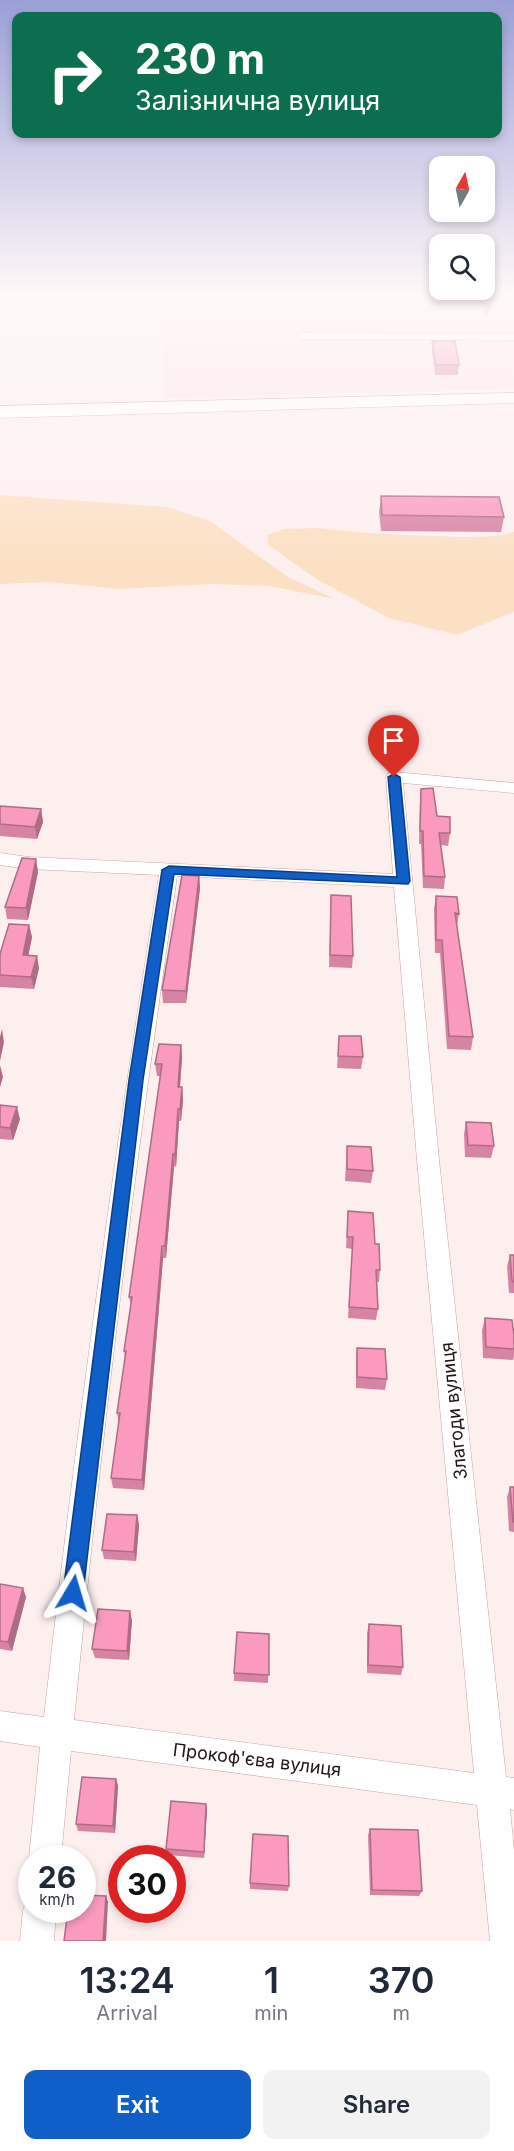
<!DOCTYPE html>
<html lang="en">
<head>
<meta charset="utf-8">
<style>
	body { margin:0; font-family:Inter,sans-serif; background:#f2f2f3; color:#1f2937; height:100vh; display:flex; flex-direction:column; font-size:22px; white-space:nowrap }
	* { box-sizing:border-box; margin:0 }
	p { font-size:20px; color:#747a83 }
	.icon { flex:none; width:33px; height:33px; fill:none; stroke:currentColor; stroke-width:2; stroke-linecap:round; stroke-linejoin:round }
	.map { position:relative; height:1941px; overflow:hidden }
	.sheet { display:flex; flex-direction:column; background:#fff; flex:1 }
	.sheet>* { flex:none }
	.hud { position:absolute; left:12px; top:12px; width:490px; height:126px; border-radius:12px; box-shadow:0 3px 9px #0003; background:#0b6e4f; color:#fff; overflow:hidden }
	.needle { width:39px; rotate:9deg }
	.fabs { position:absolute; left:429px; top:156px; display:grid; gap:12px }
	.fabs a { display:grid; place-items:center; width:66px; height:66px; border-radius:12px; background:#fff; box-shadow:0 3px 9px #0003; font-size:30px }
	.speed { position:absolute; left:18px; top:1845px; display:flex; gap:12px; font-size:30px; font-weight:700; text-align:center }
	.speed>* { display:grid; place-content:center; width:78px; height:78px; border-radius:50%; background:#fff; box-shadow:0 3px 9px #0003; line-height:1 }
	.speed small { font-size:15px; font-weight:400 }
	.speed .limit { border:9px solid #d22; background:#fff; color:#111 }
	.pin { position:absolute; display:grid; place-items:center; width:51px; height:51px; color:#fff; margin:-62px -26px; border-radius:50% 50% 50% 0; rotate:-45deg; box-shadow:0 0 6px #0007 }
	.pin .icon { rotate:45deg }
	.me { position:absolute; width:66px; margin:-33px; rotate:7deg; stroke-linejoin:round; filter:drop-shadow(0 0 4px #0008) }
	.turn { display:flex; align-items:center; gap:21px; height:126px; padding:0 24px; font-size:27px }
	.turn .icon { width:78px; height:78px; stroke-width:2.5 }
	.turn b { display:block; font-size:42px; line-height:51px }
	.eta { display:flex; justify-content:space-evenly; align-items:center; height:102px; text-align:center }
	.eta b { font-size:36px; font-weight:600; line-height:42px }
	.action { display:flex; gap:12px; margin-top:auto; padding:12px 24px }
	.action a { flex:1; height:69px; border-radius:12px; background:#105fc9; color:#fff; font-size:24px; font-weight:600; line-height:69px; text-align:center }
	.action a+a { background:#f2f2f3; color:#1f2937 }
	.map>svg:first-child { display:block }
</style>
</head>
<body>
<div class="map">
<svg width="514" height="1941" viewBox="0 0 514 1941">
	<rect width="100%" height="100%" fill="#feefef"/>
	<path fill="#fee3e2" d="M 160,295 L 514,295 L 514,389 L 164,398 Z"/>
	<path fill="#fbe0c3" d="M 0,495 L 167,507 L 210,521 L 288,577 L 335,599 L 269,586 L 211,584 L 120,589 L 49,582 L 0,584 Z
		M 319,528 C 358,533 396,535 435,536 C 462,537 489,539 514,532 L 514,612 L 457,635 L 389,618 L 318,580 L 268,545 L 268,535 L 283,529 Z"/>
	<g fill="none" stroke-linecap="round" stroke-linejoin="round">
		<defs>
			<path id="lane" d="M 301,336 L 514,337"/>
			<path id="street" d="M 394,772 L 514,783 L 514,793 L 403,783 L 439,1160 L 506,1777 L 514,1778 L 514,1810 L 510,1809 L 514,1850 L 514,1941 L 490,1941 L 477,1805 L 71,1751 L 61,1858 L 32,1858 L 32,1865 L 29,1858 L 40,1747 L 0,1741 L 0,1711 L 44,1717 C 76,1435 114,1155 159,875 L 29,869 L 0,865 L 0,853 L 29,857 L 393,874 L 386,777 L 388,773 ZM 177,876 L 394,887 L 417,1160 L 474,1773 L 74,1720 C 101,1438 136,1157 177,876 Z
				M 32,1897 L 32,1910 L 56,1910 L 54,1941 L 20,1941 L 23,1910 L 28,1898 Z"/>
			<path id="primary" d="M 514,393 L 514,403 L 0,418 L 0,406 Z"/>
		</defs>
		<use href="#lane" stroke="#c4a3a2" stroke-width="7"/>
		<use href="#street" stroke="#c4a3a2" stroke-width="1"/>
		<use href="#primary" stroke="#c4a3a2" stroke-width="1"/>
		<use href="#lane" stroke="#fff" stroke-width="6"/>
		<use href="#street" fill="#fff" fill-rule="evenodd"/>
		<use href="#primary" fill="#fff" fill-rule="evenodd"/>
	</g>
	<path fill="#d784a4" d="M 428,295 L 454,295 L 454,299 L 450,305 L 432,306 Z
		M 478,295 L 496,295 L 486,317 Z
		M 432,341 L 459,365 L 458,375 L 435,375 L 432,351 Z
		M 381,496 L 504,517 L 501,532 L 381,531 L 379,512 Z
		M 421,789 L 437,816 L 450,833 L 448,846 L 441,845 L 445,877 L 444,889 L 423,888 L 421,844 L 419,844 L 420,801 Z
		M 0,806 L 41,809 L 43,822 L 37,839 L 0,836 Z
		M 36,859 L 38,872 L 28,920 L 7,919 L 5,907 Z
		M 199,876 L 200,888 L 186,1003 L 163,1003 L 162,990 Z
		M 331,895 L 353,956 L 352,968 L 329,967 Z
		M 436,896 L 459,914 L 457,925 L 473,1037 L 471,1050 L 447,1049 L 440,953 L 435,953 L 434,909 Z
		M 29,925 L 32,937 L 28,955 L 39,968 L 34,989 L 0,987 L 0,954 Z
		M 339,1036 L 363,1057 L 361,1069 L 337,1068 Z
		M 181,1045 L 182,1057 L 180,1087 L 182,1087 L 183,1100 L 181,1121 L 179,1121 L 176,1167 L 174,1166 L 166,1258 L 163,1258 L 144,1490 L 113,1488 L 111,1478 L 119,1424 L 117,1413 L 125,1359 L 124,1351 L 131,1306 L 129,1297 L 160,1076 L 157,1076 L 155,1064 Z
		M 0,1105 L 20,1119 L 13,1140 L 0,1139 Z
		M 466,1122 L 494,1146 L 491,1158 L 465,1157 L 464,1134 Z
		M 347,1146 L 373,1171 L 371,1183 L 345,1181 Z
		M 348,1211 L 375,1244 L 380,1270 L 379,1282 L 377,1282 L 378,1309 L 376,1320 L 348,1318 L 352,1249 L 346,1248 Z
		M 510,1255 L 514,1255 L 514,1293 L 509,1293 L 507,1266 Z
		M 485,1318 L 514,1335 L 514,1356 L 513,1360 L 483,1358 L 482,1330 Z
		M 357,1348 L 387,1379 L 385,1390 L 356,1388 L 356,1359 Z
		M 510,1487 L 514,1487 L 514,1532 L 509,1531 L 507,1497 Z
		M 137,1515 L 139,1525 L 136,1561 L 104,1559 L 102,1550 Z
		M 0,1584 L 26,1597 L 12,1651 L 0,1649 Z
		M 132,1620 L 129,1660 L 95,1658 L 92,1649 Z
		M 369,1624 L 403,1667 L 401,1675 L 367,1673 L 367,1633 Z
		M 269,1634 L 268,1683 L 234,1681 L 234,1673 Z
		M 116,1779 L 118,1786 L 115,1833 L 78,1831 L 76,1824 Z
		M 206,1804 L 207,1810 L 204,1858 L 168,1855 L 166,1849 Z
		M 370,1829 L 422,1891 L 419,1896 L 370,1895 L 368,1835 Z
		M 250,1883 L 289,1886 L 288,1891 L 250,1889 Z"/>
	<path fill="#af6c86" d="M 451,295 L 454,295 L 454,299 L 450,305 Z
		M 493,295 L 496,295 L 486,317 L 487,308 Z
		M 41,809 L 43,822 L 37,839 L 35,827 Z
		M 36,859 L 38,872 L 28,920 L 26,908 Z
		M 199,876 L 200,888 L 186,1003 L 186,991 Z
		M 29,925 L 32,937 L 26,968 L 23,955 Z
		M 37,956 L 39,968 L 34,989 L 31,977 Z
		M 2,1029 L 4,1042 L 0,1061 L 0,1037 Z
		M 181,1045 L 182,1057 L 179,1099 L 178,1087 Z
		M 0,1065 L 3,1077 L 0,1087 Z
		M 182,1087 L 183,1100 L 181,1121 L 180,1109 Z
		M 17,1107 L 20,1119 L 13,1140 L 10,1128 Z
		M 178,1109 L 179,1121 L 176,1167 L 175,1155 Z
		M 173,1154 L 174,1166 L 166,1258 L 165,1246 Z
		M 162,1246 L 163,1258 L 144,1490 L 142,1480 Z
		M 137,1515 L 139,1525 L 136,1561 L 134,1552 Z
		M 23,1588 L 26,1597 L 12,1651 L 8,1642 Z
		M 130,1611 L 132,1620 L 129,1660 L 127,1651 Z
		M 116,1779 L 118,1786 L 115,1833 L 113,1826 Z
		M 206,1804 L 207,1810 L 204,1858 L 204,1852 Z
		M 106,1896 L 108,1902 L 106,1941 L 103,1941 Z"/>
	<path fill="#fa9abf" stroke="#af6c86" stroke-width="1.5" d="M 432,295 L 451,295 L 433,297 Z
		M 482,295 L 493,295 L 487,308 Z
		M 432,341 L 455,341 L 459,365 L 436,365 Z
		M 381,496 L 499,497 L 504,517 L 382,515 Z
		M 433,788 L 437,816 L 450,817 L 450,833 L 439,833 L 445,877 L 424,876 L 423,831 L 420,831 L 421,789 Z
		M 0,806 L 41,809 L 35,827 L 0,824 Z
		M 22,858 L 36,859 L 26,908 L 5,907 Z
		M 182,875 L 199,876 L 186,991 L 162,990 Z
		M 331,895 L 351,896 L 353,956 L 330,955 Z
		M 436,896 L 457,897 L 459,914 L 455,913 L 473,1037 L 449,1036 L 442,940 L 436,940 Z
		M 9,924 L 29,925 L 23,955 L 37,956 L 31,977 L 0,975 L 0,954 Z
		M 339,1036 L 361,1036 L 363,1057 L 338,1056 Z
		M 159,1044 L 181,1045 L 178,1087 L 182,1087 L 180,1109 L 178,1109 L 175,1155 L 173,1154 L 165,1246 L 162,1246 L 142,1480 L 111,1478 L 120,1413 L 117,1413 L 126,1351 L 124,1351 L 132,1297 L 129,1297 L 162,1064 L 155,1064 Z
		M 0,1105 L 17,1107 L 10,1128 L 0,1127 Z
		M 466,1122 L 491,1123 L 494,1146 L 468,1145 Z
		M 347,1146 L 371,1147 L 373,1171 L 347,1169 Z
		M 348,1211 L 373,1213 L 375,1244 L 379,1244 L 380,1270 L 376,1270 L 378,1309 L 349,1307 L 353,1237 L 347,1237 Z
		M 510,1255 L 514,1255 L 514,1282 L 512,1281 Z
		M 485,1318 L 512,1320 L 514,1335 L 514,1349 L 486,1347 Z
		M 357,1348 L 385,1349 L 387,1379 L 357,1377 Z
		M 510,1487 L 514,1487 L 514,1522 L 513,1522 Z
		M 107,1514 L 137,1515 L 134,1552 L 102,1550 Z
		M 0,1584 L 23,1588 L 8,1642 L 0,1641 Z
		M 98,1609 L 130,1611 L 127,1651 L 92,1649 Z
		M 369,1624 L 401,1626 L 403,1667 L 368,1665 Z
		M 237,1632 L 269,1634 L 269,1675 L 234,1673 Z
		M 82,1777 L 116,1779 L 113,1826 L 76,1824 Z
		M 171,1801 L 206,1804 L 204,1852 L 166,1849 Z
		M 370,1829 L 418,1830 L 422,1891 L 372,1890 Z
		M 253,1834 L 288,1836 L 289,1886 L 250,1883 Z
		M 82,1895 L 106,1896 L 103,1941 L 64,1941 L 68,1910 L 82,1910 Z"/>
	<linearGradient id="sky" x2="0" y2="1"><stop stop-color="#9b9fd7"/><stop offset="0.52" stop-color="#fff8f8"/><stop offset="1" stop-color="#fff8f8" stop-opacity="0"/></linearGradient>
	<rect width="514" height="567" fill="url(#sky)"/>
	<path fill="#105fc9" stroke="#0a3e83" stroke-width="1.5" d="M 394,774 L 400,777 L 410,881 L 408,884 L 174,874 L 143,1080 L 83,1593 L 80,1600 L 73,1603 L 66,1600 L 63,1593 L 129,1080 L 162,870 L 169,866 L 397,877 L 388,777 Z"/>
	<g text-anchor="middle" stroke-width="5" stroke-linejoin="round" paint-order="stroke">
		<g font-size="18" fill="#201414" stroke="#fff">
			<text transform="translate(454 1411) rotate(-96)" y="6">Злагоди вулиця</text>
			<text transform="translate(257 1760) rotate(7)" y="6">Прокоф'єва вулиця</text>
		</g>
	</g>
</svg>
<div class="fabs">
<a><svg class="needle" viewBox="-14 -14 28 28"><path d="M0-13l5 13h-10z" fill="#e53935"/><path d="M0 13l5-13h-10z" fill="#747a83"/></svg></a>
<a><svg class="icon" aria-label="search" viewBox="0 0 24 24"><circle cx="10" cy="10" r="6"/><path d="M15 15l6 6"/></svg></a>
</div>
<div class="speed"><div>26<small>km/h</small></div><div class="limit">30</div></div>
<div class="pin" style="left:394px;top:777px;background:#d93025"><svg class="icon" aria-label="arrive" viewBox="0 0 24 24"><path d="M6 21V4h12l-3 4 3 4H6"/></svg></div>
<svg class="me" style="left:73px;top:1593px" viewBox="-20 -20 40 40"><path d="M0-17L14 15 0 8-14 15z" fill="#105fc9" stroke="#fff" stroke-width="4"/></svg>
<div class="hud">
<div class="turn"><svg class="icon" aria-label="right" viewBox="0 0 24 24"><path d="M7 20v-9h11M14 6l5 5-5 5"/></svg><div><b>230 m</b>Залізнична вулиця</div></div>
</div>
</div>
<section class="sheet">
<div class="eta">
<div><b>13:24</b><p>Arrival</p></div>
<div><b>1</b><p>min</p></div>
<div><b>370</b><p>m</p></div>
</div>
<div class="action"><a>Exit</a><a>Share</a></div>
</section>
</body>
</html>
